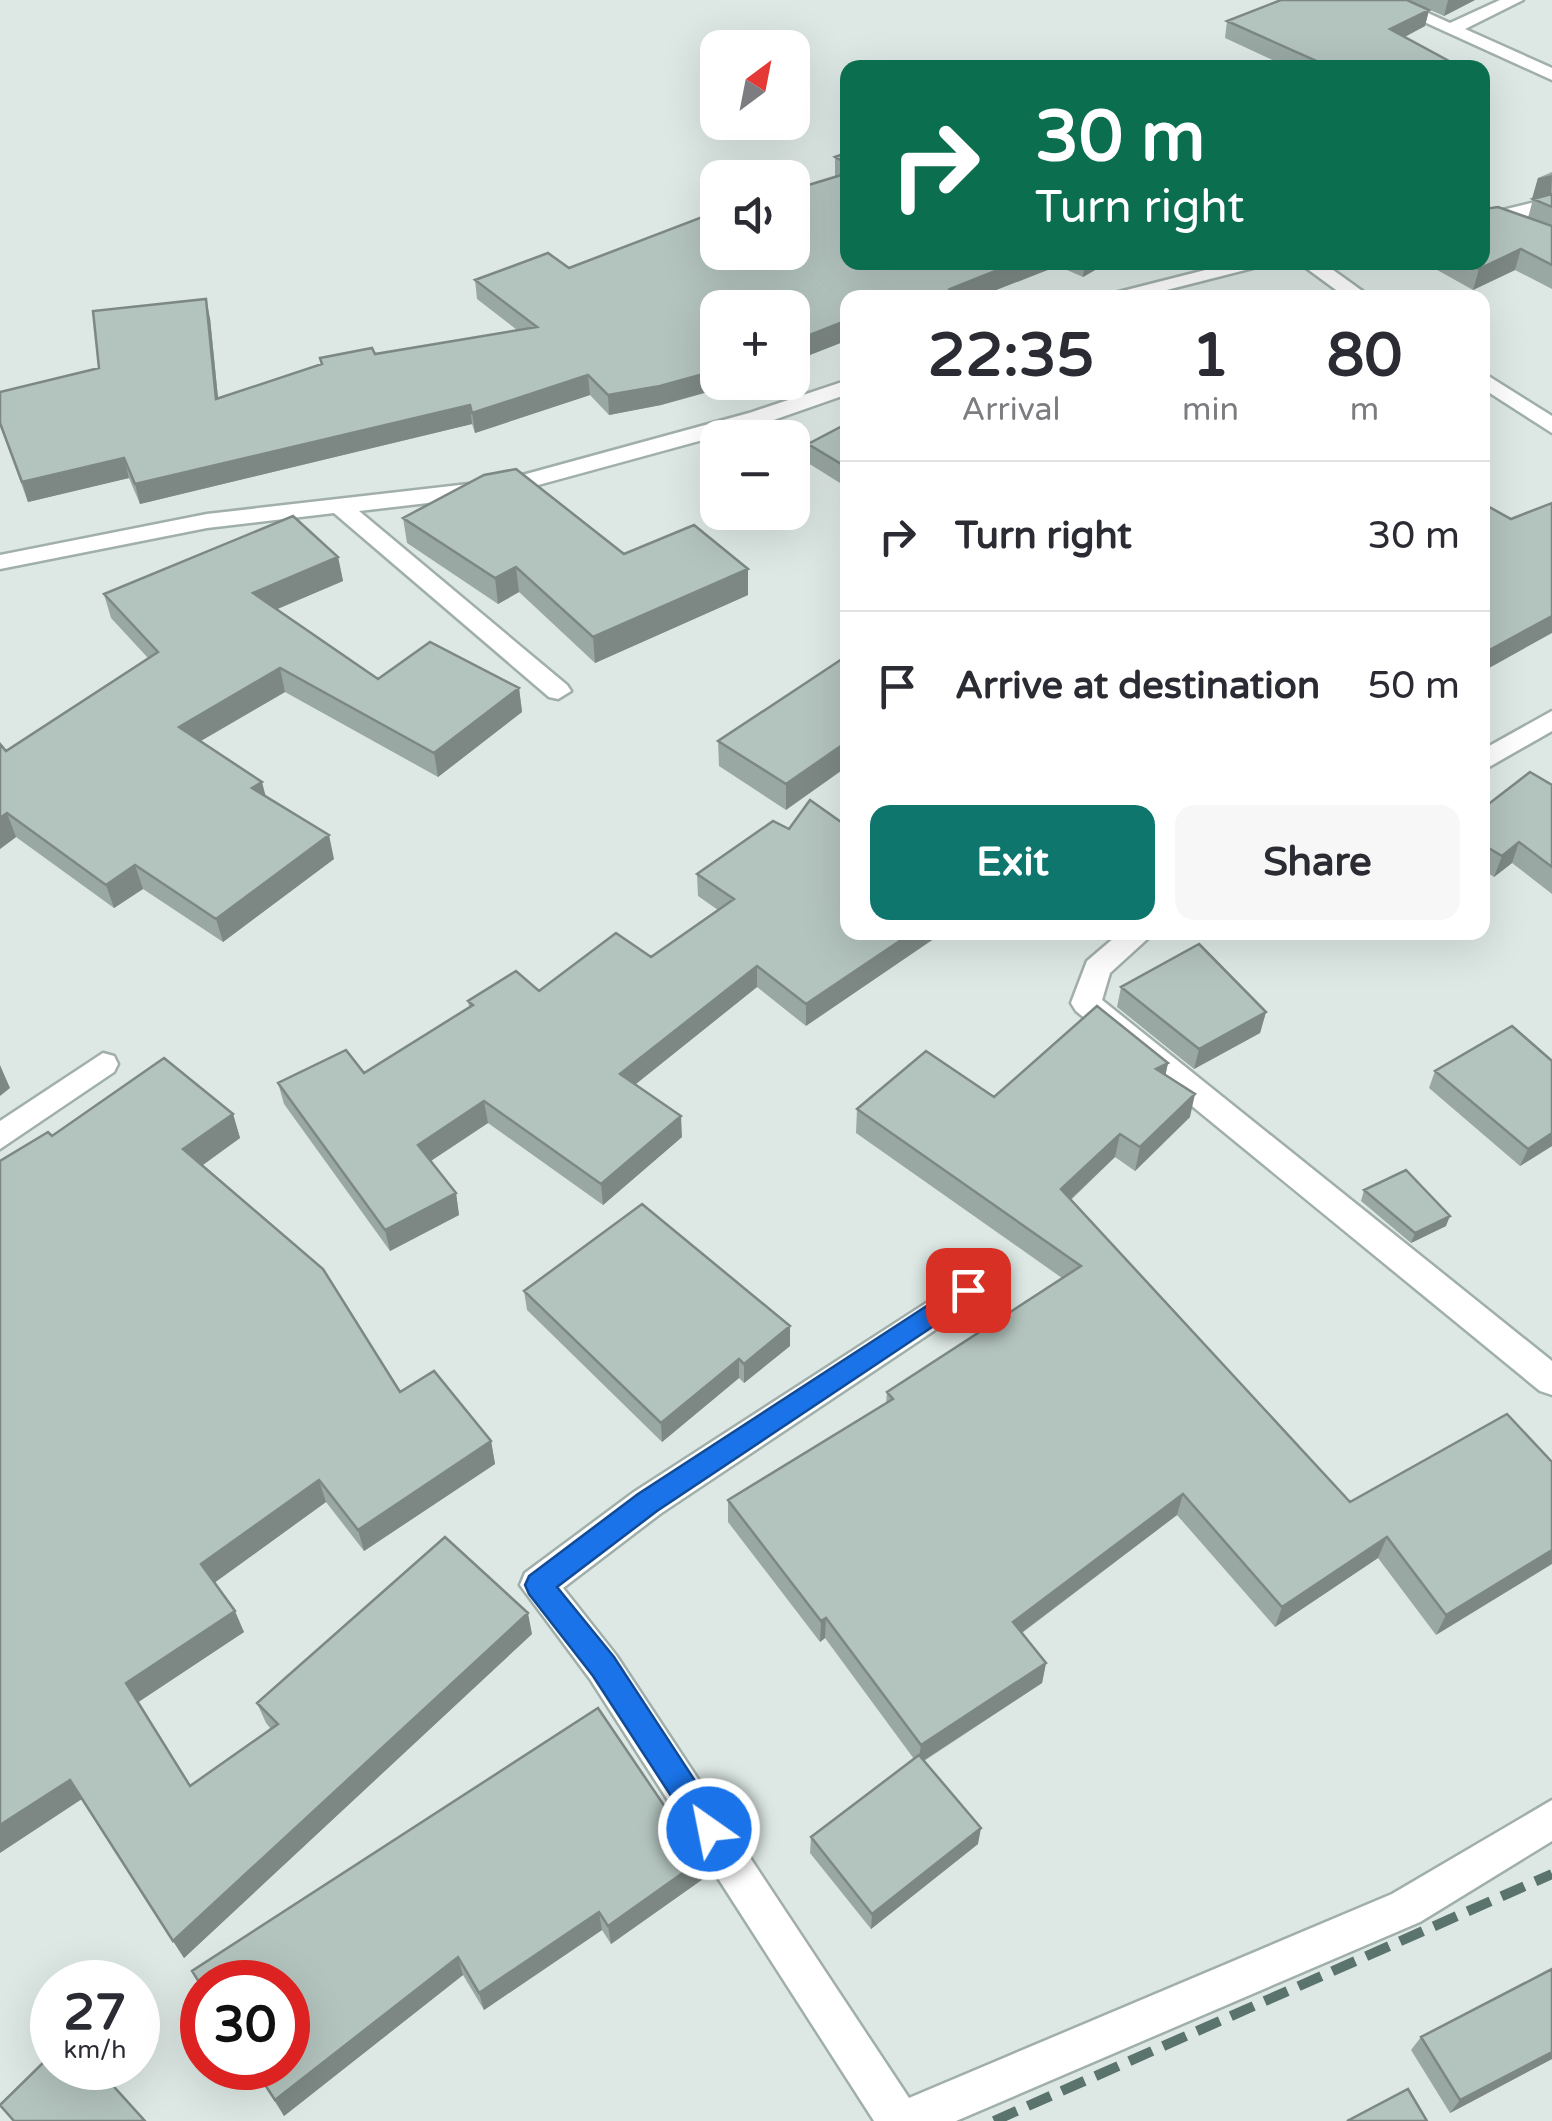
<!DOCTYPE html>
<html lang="en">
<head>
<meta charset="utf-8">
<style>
	body { margin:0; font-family:"Varela Round",sans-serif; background:#f7f7f7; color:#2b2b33; height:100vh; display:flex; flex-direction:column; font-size:38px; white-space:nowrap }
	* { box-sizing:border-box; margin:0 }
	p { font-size:32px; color:#7c7c81 }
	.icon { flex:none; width:55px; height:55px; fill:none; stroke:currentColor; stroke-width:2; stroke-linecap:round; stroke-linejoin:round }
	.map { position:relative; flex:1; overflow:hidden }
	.panel { position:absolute; left:840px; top:290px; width:650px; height:650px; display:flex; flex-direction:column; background:#fff; border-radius:20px; box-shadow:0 10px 40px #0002 }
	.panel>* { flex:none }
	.banner { position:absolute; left:840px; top:60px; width:650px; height:210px; border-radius:20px; box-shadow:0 10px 40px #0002; background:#0b6e4f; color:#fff; overflow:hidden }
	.needle { width:65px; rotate:32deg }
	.tools { position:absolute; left:700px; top:30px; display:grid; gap:20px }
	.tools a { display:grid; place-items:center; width:110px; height:110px; border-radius:20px; background:#fff; box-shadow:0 10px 40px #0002; font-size:50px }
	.speed { position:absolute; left:30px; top:1960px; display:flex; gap:20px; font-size:50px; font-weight:700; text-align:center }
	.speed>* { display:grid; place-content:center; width:130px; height:130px; border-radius:50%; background:#fff; box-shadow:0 10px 40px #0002; line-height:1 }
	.speed small { font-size:25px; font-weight:400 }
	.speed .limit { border:15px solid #d22; background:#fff; color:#111 }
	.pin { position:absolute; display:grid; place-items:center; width:85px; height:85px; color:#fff; margin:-42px; border-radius:20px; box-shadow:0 5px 15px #0006 }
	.me { position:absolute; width:110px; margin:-55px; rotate:327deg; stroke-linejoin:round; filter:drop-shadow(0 0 8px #0008) }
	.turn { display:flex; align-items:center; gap:35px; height:210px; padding:0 30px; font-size:45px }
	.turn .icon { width:130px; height:130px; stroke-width:2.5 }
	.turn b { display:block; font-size:70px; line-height:85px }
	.eta { display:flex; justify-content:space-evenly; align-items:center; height:170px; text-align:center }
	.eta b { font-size:60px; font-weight:800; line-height:70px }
	.primary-button { display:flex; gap:20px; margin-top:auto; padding:20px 30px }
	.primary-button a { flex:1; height:115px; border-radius:20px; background:#0f766e; color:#fff; font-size:40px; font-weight:800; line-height:115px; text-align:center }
	.primary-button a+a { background:#f7f7f7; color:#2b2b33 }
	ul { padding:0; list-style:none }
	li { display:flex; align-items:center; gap:30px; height:150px; padding:0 30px; border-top:2px solid #e1e1e2 }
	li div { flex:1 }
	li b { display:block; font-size:38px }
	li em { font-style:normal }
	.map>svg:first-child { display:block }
</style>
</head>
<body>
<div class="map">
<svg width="1552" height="2121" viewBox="0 0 1552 2121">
	<rect width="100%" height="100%" fill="#dde8e4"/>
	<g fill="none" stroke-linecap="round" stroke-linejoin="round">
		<defs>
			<path id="minor" d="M 1376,0 L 1399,0 L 1450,23 L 1500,0 L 1523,0 L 1465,29 L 1552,68 L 1552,80 Z
				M 1552,198 L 1552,210 L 1482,227 L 1482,215 Z
				M 1237,262 L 1277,262 L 1135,298 L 1095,298 Z
				M 1298,262 L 1322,262 L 1372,298 L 1347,298 Z
				M 1482,372 L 1552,416 L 1552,433 L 1482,388 Z
				M 848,380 L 848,394 L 765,423 L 505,494 L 359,511 L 567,685 L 571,691 L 558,699 L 549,697 L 334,513 L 207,528 L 0,569 L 0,555 L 207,514 L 504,480 L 749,413 Z
				M 1552,711 L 1552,731 L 1482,771 L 1482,750 Z
				M 1121,932 L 1155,932 L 1110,973 L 1102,1000 L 1552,1361 L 1552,1395 L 1540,1391 L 1076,1011 L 1071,1003 L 1087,961 Z
				M 103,1053 L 114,1056 L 118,1064 L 114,1072 L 0,1149 L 0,1121 Z
				M 968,1276 L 980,1280 L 984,1290 L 980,1300 L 660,1514 L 563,1588 L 616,1655 L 909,2098 L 1392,1894 L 1552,1800 L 1552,1841 L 1420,1922 L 956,2121 L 874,2121 L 590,1679 L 520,1585 L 525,1573 L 634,1492 Z"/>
		</defs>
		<use href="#minor" stroke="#a1afab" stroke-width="5"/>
		<use href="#minor" fill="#fff" fill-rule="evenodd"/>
		<path stroke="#5a736d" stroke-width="10" stroke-dasharray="25 12" stroke-linecap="butt" d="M 994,2121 L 1552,1874"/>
	</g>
	<path fill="#9aa8a3" d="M 1408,0 L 1475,0 L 1444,16 Z
		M 1429,10 L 1425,26 L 1405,37 L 1462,68 L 1290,68 L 1225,38 L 1227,21 Z
		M 848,152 L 848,262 L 1109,262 L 1083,277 L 1058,266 L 848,298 L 848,340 L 792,362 L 792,308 L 742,383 L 661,405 L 609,415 L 590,395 L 475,433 L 472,424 L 140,504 L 129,478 L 28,502 L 0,426 L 0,392 L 99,368 L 210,318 L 218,398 L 321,364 L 320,358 L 375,354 L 517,330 L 477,299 L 475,280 L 569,268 L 718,252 L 836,177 L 835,176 L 835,157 Z
		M 1552,172 L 1552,289 L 1515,270 L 1473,290 L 1423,262 L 1482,262 L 1485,209 L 1528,218 L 1533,199 L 1551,194 L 1532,199 L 1538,178 Z
		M 848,423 L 848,488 L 808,463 L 808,444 Z
		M 403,518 L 624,554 L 748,569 L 748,595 L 595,663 L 519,592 L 498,604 L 407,543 Z
		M 338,557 L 343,581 L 276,609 L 378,679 L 519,688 L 522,712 L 438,777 L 285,692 L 201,741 L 266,797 L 334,859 L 223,942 L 143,889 L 114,908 L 16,837 L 0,849 L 6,751 L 148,658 L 111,618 L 104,594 Z
		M 846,573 L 848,573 L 848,601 L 845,599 Z
		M 848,655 L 786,810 L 719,766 L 718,741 Z
		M 1552,785 L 1552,894 L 1512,863 L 1494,877 L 1482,869 L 1482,809 Z
		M 810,800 L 806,1026 L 757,987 L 636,1084 L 682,1137 L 603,1205 L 488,1123 L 431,1161 L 456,1193 L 459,1215 L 390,1251 L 284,1104 L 278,1083 L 364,1073 L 469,1007 L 468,1001 L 539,991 L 651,957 L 718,910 L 698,896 L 697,874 L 789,829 Z
		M 1121,987 L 1266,1012 L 1260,1033 L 1194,1069 L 1117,1007 Z
		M 1168,1063 L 1165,1075 L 1190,1117 L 1135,1171 L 1115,1157 L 1071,1200 L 1350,1502 L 1552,1462 L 1436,1635 L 1378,1558 L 1275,1627 L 1177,1515 L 1022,1633 L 1046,1663 L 1042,1683 L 924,1761 L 978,1844 L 871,1929 L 810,1853 L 811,1837 L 914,1759 L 825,1638 L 820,1642 L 728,1522 L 728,1500 L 886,1404 L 887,1392 L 1062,1278 L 856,1133 L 857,1109 L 994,1097 Z
		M 1435,1071 L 1552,1146 L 1520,1166 L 1429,1088 Z
		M 233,1114 L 240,1138 L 202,1165 L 400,1392 L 491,1441 L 495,1464 L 364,1551 L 326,1502 L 215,1582 L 244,1632 L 138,1702 L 190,1786 L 271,1729 L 266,1723 L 257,1703 L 532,1634 L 184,1958 L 82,1799 L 52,1136 Z
		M 1364,1190 L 1446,1226 L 1411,1243 L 1361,1201 Z
		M 524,1291 L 790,1346 L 744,1383 L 739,1378 L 662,1442 L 527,1310 Z
		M 703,1879 L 611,1944 L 602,1930 L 484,2010 L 463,1975 L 284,2116 L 253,2068 L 288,1982 Z
		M 1421,2037 L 1552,2059 L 1450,2113 L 1411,2050 Z"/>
	<path fill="#7d8884" d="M 1448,0 L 1475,0 L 1444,16 Z
		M 1429,10 L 1425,26 L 1387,46 L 1390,29 Z
		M 1552,175 L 1551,194 L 1532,199 L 1538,178 Z
		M 1521,249 L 1515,270 L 1473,290 L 1479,269 Z
		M 1018,262 L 1058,262 L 1058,266 L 976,298 L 950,298 L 950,289 Z
		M 1085,262 L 1109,262 L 1083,277 Z
		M 206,299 L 210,318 L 220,418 L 216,399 Z
		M 848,320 L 848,340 L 792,362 L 792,342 Z
		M 718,370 L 718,382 L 742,382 L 661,405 L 609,415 L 608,395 Z
		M 588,375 L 590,395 L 475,433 L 472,413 Z
		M 470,405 L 472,424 L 140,504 L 135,484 Z
		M 124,458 L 129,478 L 28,502 L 22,482 Z
		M 338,557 L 343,581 L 259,617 L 253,593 Z
		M 516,567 L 519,592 L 498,604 L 495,578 Z
		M 748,569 L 748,595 L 595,663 L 593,637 Z
		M 1552,616 L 1552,633 L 1482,672 L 1482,654 Z
		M 280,668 L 285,692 L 185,750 L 179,727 Z
		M 519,688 L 522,712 L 438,777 L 434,753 Z
		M 848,741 L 848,766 L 786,810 L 786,784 Z
		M 262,782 L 268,805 L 252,788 Z
		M 7,813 L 16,837 L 0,849 L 0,818 Z
		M 329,835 L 334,859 L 223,942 L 216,919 Z
		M 1519,842 L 1512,863 L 1494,877 L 1502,856 Z
		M 135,865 L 143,889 L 114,908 L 106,885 Z
		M 913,932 L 944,932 L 806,1026 L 806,1004 Z
		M 757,966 L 757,987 L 622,1095 L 620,1074 Z
		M 1266,1012 L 1260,1033 L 1194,1069 L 1199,1049 Z
		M 1168,1063 L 1163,1087 L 1156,1069 Z
		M 0,1065 L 10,1088 L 0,1096 Z
		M 1195,1094 L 1190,1117 L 1135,1171 L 1140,1147 Z
		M 484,1101 L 488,1123 L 423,1166 L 418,1145 Z
		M 233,1114 L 240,1138 L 192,1173 L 183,1149 Z
		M 681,1116 L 682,1137 L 603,1205 L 601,1184 Z
		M 1552,1133 L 1552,1146 L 1520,1166 L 1528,1149 Z
		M 1120,1134 L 1115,1157 L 1057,1212 L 1061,1189 Z
		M 456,1193 L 459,1215 L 390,1251 L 385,1230 Z
		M 1450,1216 L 1446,1226 L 1411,1243 L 1415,1233 Z
		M 790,1326 L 790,1346 L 744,1383 L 744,1364 Z
		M 739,1359 L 739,1378 L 662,1442 L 661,1423 Z
		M 491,1441 L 495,1464 L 364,1551 L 358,1530 Z
		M 319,1480 L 326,1502 L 210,1586 L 201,1564 Z
		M 1183,1494 L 1177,1515 L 1009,1642 L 1013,1622 Z
		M 1387,1537 L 1378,1558 L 1275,1627 L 1282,1607 Z
		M 1552,1550 L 1552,1564 L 1436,1635 L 1446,1615 Z
		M 235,1611 L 244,1632 L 137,1703 L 126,1683 Z
		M 528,1613 L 532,1634 L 184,1958 L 173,1941 Z
		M 826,1618 L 825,1638 L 820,1642 L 821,1621 Z
		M 1046,1663 L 1042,1683 L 918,1764 L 921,1745 Z
		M 70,1780 L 82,1799 L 0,1853 L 0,1825 Z
		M 981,1828 L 978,1844 L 871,1929 L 872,1914 Z
		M 701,1860 L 703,1879 L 611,1944 L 608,1926 Z
		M 599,1912 L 602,1930 L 484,2010 L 479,1993 Z
		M 458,1957 L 463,1975 L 284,2116 L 275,2100 Z
		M 1552,2052 L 1552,2059 L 1450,2113 L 1460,2100 Z"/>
	<path fill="#b3c3bd" stroke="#7d8884" stroke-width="2.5" d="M 1281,0 L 1407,0 L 1429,10 L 1390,29 L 1462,68 L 1332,68 L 1227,21 Z
		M 848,152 L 848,164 L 835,157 Z
		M 848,173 L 848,262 L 1018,262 L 950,289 L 964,298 L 848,298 L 848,320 L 792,342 L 792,308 L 718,308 L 718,370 L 660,386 L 608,395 L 588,375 L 472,413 L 470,405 L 135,484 L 124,458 L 22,482 L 0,423 L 0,392 L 99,368 L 93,311 L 206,299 L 216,399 L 322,364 L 320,358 L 372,348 L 375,354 L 537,327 L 475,280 L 548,253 L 569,268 L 718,211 L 718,252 L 792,252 L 792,190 Z
		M 1552,194 L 1552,207 L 1533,199 Z
		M 1482,203 L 1485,209 L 1498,207 L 1552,226 L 1552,265 L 1521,249 L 1479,269 L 1467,262 L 1482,262 Z
		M 848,423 L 848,468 L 808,444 Z
		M 516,469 L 624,554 L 694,525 L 748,569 L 593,637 L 516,567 L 495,578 L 403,518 L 484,475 Z
		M 1482,503 L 1511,519 L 1552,503 L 1552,616 L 1482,654 Z
		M 293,516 L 338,557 L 253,593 L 378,679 L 430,642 L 519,688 L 434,753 L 280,668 L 179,727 L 262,782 L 252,788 L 329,835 L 216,919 L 135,865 L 106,885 L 7,813 L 0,818 L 0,744 L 6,751 L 158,652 L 104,594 Z
		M 848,655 L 848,741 L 786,784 L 718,741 Z
		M 1530,772 L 1552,785 L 1552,867 L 1519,842 L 1502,856 L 1482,844 L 1482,809 Z
		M 810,800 L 848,827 L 848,932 L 913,932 L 806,1004 L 757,966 L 620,1074 L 681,1116 L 601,1184 L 484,1101 L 418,1145 L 456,1193 L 385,1230 L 278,1083 L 346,1050 L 364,1073 L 473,1005 L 468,1001 L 516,971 L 539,991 L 616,933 L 651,957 L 734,899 L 697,874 L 773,821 L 789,829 Z
		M 1199,944 L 1266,1012 L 1199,1049 L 1121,987 Z
		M 1097,1006 L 1168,1063 L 1156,1069 L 1195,1094 L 1140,1147 L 1120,1134 L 1061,1189 L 1350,1502 L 1507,1414 L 1552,1462 L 1552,1550 L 1446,1615 L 1387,1537 L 1282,1607 L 1183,1494 L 1013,1622 L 1046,1663 L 921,1745 L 826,1618 L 821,1621 L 728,1500 L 893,1399 L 887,1392 L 1081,1266 L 857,1109 L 926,1051 L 994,1097 Z
		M 1512,1026 L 1552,1061 L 1552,1133 L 1528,1149 L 1435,1071 Z
		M 164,1058 L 233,1114 L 183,1149 L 323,1269 L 400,1392 L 434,1371 L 491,1441 L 358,1530 L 319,1480 L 201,1564 L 235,1611 L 126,1683 L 190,1786 L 278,1724 L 257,1703 L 445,1537 L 528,1613 L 173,1941 L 70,1780 L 0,1825 L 0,1161 L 48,1132 L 52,1136 Z
		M 1406,1170 L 1450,1216 L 1415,1233 L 1364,1190 Z
		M 642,1204 L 790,1326 L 744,1364 L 739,1359 L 661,1423 L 524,1291 Z
		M 598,1708 L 701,1860 L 608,1926 L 599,1912 L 479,1993 L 458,1957 L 275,2100 L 254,2068 L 288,2068 L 288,1982 L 202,1982 L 202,1987 L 192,1971 Z
		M 919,1755 L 981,1828 L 872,1914 L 811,1837 Z
		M 1552,1969 L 1552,2052 L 1460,2100 L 1421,2037 Z
		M 52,2054 L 52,2068 L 97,2068 L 145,2121 L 14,2121 L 0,2105 Z
		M 1408,2089 L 1427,2121 L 1347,2121 Z"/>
	<path fill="#1a73e8" stroke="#114b97" stroke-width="2.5" d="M 968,1279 L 980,1290 L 977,1297 L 657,1511 L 557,1587 L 614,1657 L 720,1819 L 724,1829 L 720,1839 L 709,1844 L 699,1839 L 593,1676 L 529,1594 L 525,1585 L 529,1576 L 638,1494 Z"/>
</svg>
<div class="tools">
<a><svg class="needle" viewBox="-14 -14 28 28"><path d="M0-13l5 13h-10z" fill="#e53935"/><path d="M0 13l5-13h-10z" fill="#7c7c81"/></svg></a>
<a><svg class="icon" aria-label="sound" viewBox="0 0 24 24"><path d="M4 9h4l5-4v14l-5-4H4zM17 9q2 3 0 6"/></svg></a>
<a>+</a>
<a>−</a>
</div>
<div class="speed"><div>27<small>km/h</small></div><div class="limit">30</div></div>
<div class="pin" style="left:968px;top:1290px;background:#d93025"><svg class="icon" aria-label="arrive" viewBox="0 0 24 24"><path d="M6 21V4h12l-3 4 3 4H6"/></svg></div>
<svg class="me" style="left:709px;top:1829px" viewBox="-20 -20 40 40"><circle r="17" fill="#1a73e8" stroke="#fff" stroke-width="3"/><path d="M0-11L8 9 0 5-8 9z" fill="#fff"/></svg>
<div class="banner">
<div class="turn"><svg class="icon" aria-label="right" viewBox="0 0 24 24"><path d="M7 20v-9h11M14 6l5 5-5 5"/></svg><div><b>30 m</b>Turn right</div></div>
</div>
<section class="panel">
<div class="eta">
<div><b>22:35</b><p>Arrival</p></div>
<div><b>1</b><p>min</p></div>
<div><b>80</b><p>m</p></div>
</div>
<ul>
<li><svg class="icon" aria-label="right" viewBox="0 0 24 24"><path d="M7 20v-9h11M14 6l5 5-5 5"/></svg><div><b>Turn right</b></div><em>30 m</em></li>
<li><svg class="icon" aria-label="arrive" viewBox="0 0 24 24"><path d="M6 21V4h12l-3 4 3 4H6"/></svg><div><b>Arrive at destination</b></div><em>50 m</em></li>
</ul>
<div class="primary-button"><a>Exit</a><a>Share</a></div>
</section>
</div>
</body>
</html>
